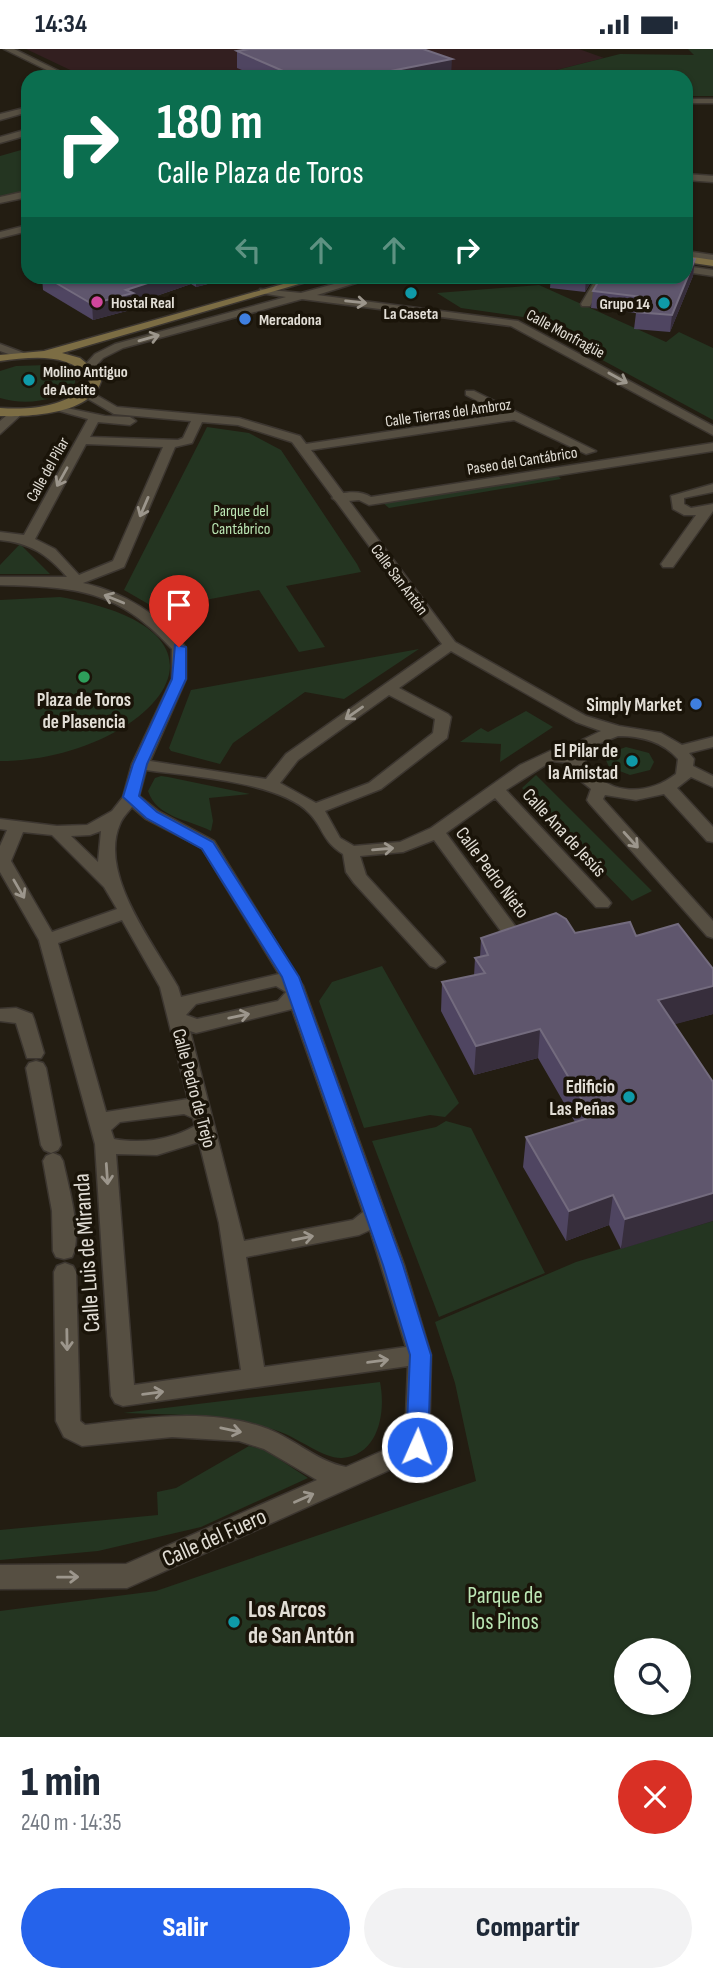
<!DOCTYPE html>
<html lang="es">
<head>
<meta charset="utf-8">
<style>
	body { margin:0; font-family:"Sofia Sans Condensed",sans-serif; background:#f2f2f3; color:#1f2937; height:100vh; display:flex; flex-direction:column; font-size:26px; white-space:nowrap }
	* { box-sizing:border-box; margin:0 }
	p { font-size:23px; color:#747a83 }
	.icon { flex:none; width:38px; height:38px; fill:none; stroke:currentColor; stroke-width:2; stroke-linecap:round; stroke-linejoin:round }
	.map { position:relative; height:1688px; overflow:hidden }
	.sheet { display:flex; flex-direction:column; background:#fff; flex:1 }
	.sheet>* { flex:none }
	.top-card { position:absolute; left:21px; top:21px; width:672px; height:214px; border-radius:21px; box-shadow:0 2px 5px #0004; background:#0b6e4f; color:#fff; overflow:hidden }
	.tools { position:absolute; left:614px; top:1589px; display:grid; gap:14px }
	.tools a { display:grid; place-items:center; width:77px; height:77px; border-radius:50%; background:#fff; box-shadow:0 2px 5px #0004; font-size:35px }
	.pin { position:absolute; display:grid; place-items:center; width:60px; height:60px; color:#fff; margin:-72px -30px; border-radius:50% 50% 50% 0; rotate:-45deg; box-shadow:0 0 7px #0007 }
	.pin .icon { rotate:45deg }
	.me { position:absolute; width:77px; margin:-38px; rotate:2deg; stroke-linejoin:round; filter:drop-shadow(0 0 5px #0008) }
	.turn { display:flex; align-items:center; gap:24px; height:147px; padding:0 21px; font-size:32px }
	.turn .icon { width:91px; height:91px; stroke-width:2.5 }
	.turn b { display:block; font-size:49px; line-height:60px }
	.lanes { display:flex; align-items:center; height:66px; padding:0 21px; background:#0003; justify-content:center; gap:35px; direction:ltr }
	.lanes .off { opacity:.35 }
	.round { display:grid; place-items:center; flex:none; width:74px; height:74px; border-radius:37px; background:#f2f2f3 }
	.headline { display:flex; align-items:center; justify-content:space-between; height:119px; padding:0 21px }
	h1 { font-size:42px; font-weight:800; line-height:52px }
	.primary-button { display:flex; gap:14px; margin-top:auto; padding:14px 21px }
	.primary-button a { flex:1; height:80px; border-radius:42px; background:#2563eb; color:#fff; font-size:28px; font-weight:800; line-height:80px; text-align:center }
	.primary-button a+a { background:#f2f2f3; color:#1f2937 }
	.status { display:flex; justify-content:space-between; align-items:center; height:49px; padding:0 35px; background:#fff; direction:ltr }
	.status svg { height:19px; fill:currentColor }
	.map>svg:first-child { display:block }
</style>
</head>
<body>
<div class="status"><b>14:34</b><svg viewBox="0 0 49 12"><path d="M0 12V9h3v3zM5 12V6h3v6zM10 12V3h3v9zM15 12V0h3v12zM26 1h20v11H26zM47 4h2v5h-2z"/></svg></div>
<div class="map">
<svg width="713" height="1688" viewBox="0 0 713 1688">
	<rect width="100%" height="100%" fill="#231d12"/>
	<path fill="#331f20" d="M 26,0 L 579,0 L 604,9 L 529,28 L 85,28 Z"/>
	<path fill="#243521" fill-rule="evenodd" d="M 688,0 L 713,0 L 713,47 L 686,47 L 686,28 L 529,28 L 620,5 L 694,6 Z
		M 28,99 L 28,148 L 0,154 L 0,107 Z
		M 539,236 L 666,293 L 679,283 L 713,299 L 713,371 L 523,268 L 461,259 L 437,244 Z
		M 47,316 L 70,322 L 75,328 L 75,334 C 58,354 23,356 0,349 L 0,322 L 16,317 Z
		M 207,378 L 249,384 L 281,401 L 357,515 L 361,523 L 286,537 L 325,598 L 299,603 L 259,541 L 157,560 L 124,541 Z
		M 557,426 L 561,430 L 389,459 L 383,454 Z
		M 20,495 L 50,525 L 0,525 L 0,516 Z
		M 60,548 C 270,585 139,712 0,712 L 0,551 Z
		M 419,600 L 344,650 L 305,643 L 233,694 L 220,715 L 171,702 L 169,699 L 191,641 Z
		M 526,662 L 553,678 L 500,713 L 501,695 L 460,693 L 481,679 L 488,683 Z
		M 626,698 L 649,704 L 654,713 L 650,721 L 630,726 L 609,718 L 605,709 L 607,705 Z
		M 536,726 L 652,842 L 632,852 L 522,739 Z
		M 161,727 L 168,728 L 250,745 L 209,749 L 213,772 L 211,782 C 188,770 157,769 148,742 L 155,729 Z
		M 382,917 L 459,1054 L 445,1068 L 430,1066 L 364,1079 L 319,952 L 332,933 Z
		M 446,1072 L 471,1079 L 545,1224 L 439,1268 L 372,1092 L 436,1078 Z
		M 713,1172 L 713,1688 L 0,1688 L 0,1562 L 156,1542 L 476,1432 L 455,1334 L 435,1273 L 576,1213 ZM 679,1601 L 679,1654 L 626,1654 L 626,1601 Z
		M 380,1333 C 386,1363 379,1406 342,1409 C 325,1410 299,1390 283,1384 C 231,1364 177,1366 123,1364 Z
		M 249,1397 L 265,1401 L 308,1429 L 201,1478 L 98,1502 L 0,1511 L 0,1481 L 158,1466 L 157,1443 L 176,1439 Z"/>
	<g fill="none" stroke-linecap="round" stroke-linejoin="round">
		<defs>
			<path id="pedestrian" d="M 713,394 L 713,402 L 369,456 L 359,451 L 338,453 L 332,449 C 341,442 361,441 371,448 Z"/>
			<path id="minor" d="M 4,0 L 14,0 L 71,28 L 61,28 Z
				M 686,50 L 713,50 L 713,54 L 686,54 Z
				M 28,58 L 28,63 L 0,71 L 0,65 Z
				M 28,80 L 28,86 L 0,94 L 0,88 Z
				M 686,125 L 713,127 L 713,133 L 686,131 Z
				M 27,142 L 28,148 L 0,154 L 0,148 Z
				M 28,176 L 28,182 L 0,189 L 0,183 Z
				M 686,202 L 713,206 L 713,212 L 686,208 Z
				M 686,217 L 713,221 L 713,227 L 686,223 Z
				M 360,228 L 375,228 L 317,246 L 518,272 L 713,377 L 713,386 L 511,277 L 302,250 L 123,299 L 103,309 L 93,320 L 83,318 L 95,305 L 115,295 L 286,248 L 260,244 L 260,240 L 301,244 Z
				M 597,228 L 607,228 L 590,257 L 582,257 L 581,255 Z
				M 0,295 L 24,304 L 26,306 L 20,309 L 0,302 Z
				M 466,342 L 474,342 L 596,402 L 586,405 L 514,371 L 311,401 L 455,593 L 586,667 L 619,677 L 661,684 L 682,696 L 713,688 L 713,698 L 689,704 L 694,710 L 693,717 L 713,727 L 713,738 L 691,728 L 677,739 L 713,778 L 713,793 L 707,792 L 664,745 L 636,751 L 605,746 L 603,750 L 713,872 L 713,889 L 707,887 L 589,754 L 587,751 L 591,740 L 581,732 L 570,714 L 552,712 L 506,741 L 608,850 L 611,854 L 608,858 L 596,858 L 495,749 L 446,784 L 521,885 L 524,889 L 521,893 L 509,893 L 434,791 L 403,803 L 360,807 L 366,826 L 442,909 L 445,913 L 436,919 L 430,917 L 354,834 L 346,823 L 343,805 C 321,791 324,779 309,764 C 280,733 189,727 146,721 L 139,747 L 158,762 L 214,792 L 303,937 L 404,1216 L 431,1306 L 429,1398 L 425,1405 L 127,1539 L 0,1540 L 0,1516 L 126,1515 L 317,1431 L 264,1400 L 239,1392 L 172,1388 L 82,1397 L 64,1388 L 56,1372 L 54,1223 L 57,1217 L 65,1214 L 73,1217 L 76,1223 L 80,1372 L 85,1376 C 145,1369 210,1358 268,1380 C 296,1391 318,1413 346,1418 L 405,1392 L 408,1317 L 123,1357 L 115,1354 L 111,1347 L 95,1095 L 39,891 L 0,823 L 0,797 L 7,781 L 0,780 L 0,770 L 57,777 L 87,776 L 112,762 L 123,748 L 132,715 L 172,630 L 172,600 C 117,540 76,538 0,536 L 0,528 L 67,528 C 47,505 30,494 0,491 L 0,483 L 24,486 L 88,370 L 52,360 L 52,356 L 105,367 L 130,368 L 136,372 L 130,376 L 98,373 L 90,388 L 178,391 L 183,389 L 191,372 L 114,365 L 83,347 L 83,343 L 91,343 L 117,358 L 239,369 L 300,387 L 306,395 L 503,365 L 466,346 ZM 202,373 L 238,376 L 292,393 L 442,595 L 286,705 L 266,730 L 150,712 L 186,630 L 186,599 C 161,566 123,543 83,534 L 124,518 L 175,398 L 192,394 ZM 86,395 L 163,398 L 113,512 L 79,526 L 55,500 L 35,490 ZM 451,602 L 576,673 L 601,682 L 582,691 L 571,705 L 550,702 L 520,716 L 431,779 L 400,793 L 354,797 L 340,789 L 325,762 L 381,740 L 447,689 L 451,668 L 448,665 L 399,639 ZM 389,646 L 435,670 L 433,684 L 369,734 L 316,754 L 280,734 L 298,711 ZM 618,687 C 641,687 662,692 678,710 L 676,725 C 645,749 602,746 584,710 L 593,697 ZM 132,758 L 146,770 L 202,799 L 279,925 L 181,948 L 178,938 C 154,895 98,825 120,775 C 122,769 128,763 132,758 ZM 101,782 L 98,813 L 71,787 L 90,786 ZM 23,783 L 52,786 L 104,838 L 117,860 L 52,883 L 11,812 ZM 122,871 L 160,938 L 188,1050 L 106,1063 L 58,894 ZM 276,937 L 286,943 L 278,952 L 197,970 L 186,966 L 196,955 ZM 292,960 L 363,1163 L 353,1171 L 244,1192 L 190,982 L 196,984 ZM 184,1065 L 193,1069 L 195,1077 C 170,1091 141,1095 114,1090 L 111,1081 L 120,1073 ZM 199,1093 L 219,1174 L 241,1321 L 134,1336 L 116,1105 L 157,1106 ZM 370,1181 L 406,1298 L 264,1318 L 246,1208 L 359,1186 Z
				M 13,361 L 23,364 L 0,385 L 0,372 Z
				M 713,435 L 713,443 L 684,449 L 684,455 L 691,459 L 713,455 L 713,462 L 673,518 L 663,518 L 661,515 L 696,466 L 684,466 L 673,460 L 671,447 Z
				M 16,959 L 32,965 L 34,970 L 44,1004 L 41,1009 L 27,1009 L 16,974 L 0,972 L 0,960 Z
				M 36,1012 L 43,1014 L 46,1019 L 61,1096 L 58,1101 L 51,1104 L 44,1101 L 41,1096 L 26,1019 L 29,1014 Z
				M 53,1104 L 60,1107 L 63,1112 C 68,1136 83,1186 72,1208 L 64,1210 L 56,1208 L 53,1202 L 52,1162 L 43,1112 L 46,1107 Z"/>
			<path id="secondary" d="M 686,207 L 713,211 L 713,217 L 686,213 Z
				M 308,228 L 323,228 L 62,304 L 80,309 L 102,327 C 98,365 29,368 0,367 L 0,359 C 33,361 64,358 89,335 L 90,328 C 65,303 32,308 0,312 L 0,306 L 44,302 Z"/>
		</defs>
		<use href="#pedestrian" stroke="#3c3630" stroke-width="3"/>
		<use href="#minor" stroke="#3c3630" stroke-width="3"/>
		<use href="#secondary" stroke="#3c3630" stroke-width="3"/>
		<use href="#pedestrian" fill="#564f42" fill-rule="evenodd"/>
		<use href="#minor" fill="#564f42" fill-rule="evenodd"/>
		<use href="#secondary" fill="#7c6d44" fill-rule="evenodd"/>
	</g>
	<path fill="#4f4561" d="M 237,2 L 451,27 L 259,28 L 237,19 Z
		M 695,210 L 693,227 L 670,283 L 634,280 L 636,264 L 591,259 L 593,242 Z
		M 42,228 L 235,228 L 196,238 L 191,235 L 133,255 L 134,260 L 93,271 L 43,241 Z
		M 551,228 L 594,228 L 585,243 L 550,239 Z
		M 575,884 L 636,887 L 713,920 L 713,965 L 674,975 L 621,1200 L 609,1176 L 566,1192 L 523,1118 L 526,1088 L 575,1073 L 538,1009 L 474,1026 L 441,962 L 442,933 L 474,927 L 475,909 L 480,908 L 481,889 Z"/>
	<path fill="#372e3c" d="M 452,10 L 451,27 L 386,28 L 386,23 Z
		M 695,210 L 693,227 L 670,283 L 672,266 Z
		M 166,228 L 191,228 L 191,235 L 133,255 L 134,260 L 93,271 L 92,255 L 126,241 Z
		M 196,228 L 235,228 L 196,238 Z
		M 586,228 L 594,228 L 585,243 Z
		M 713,937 L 713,965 L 654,981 L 658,951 Z
		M 540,980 L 538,1009 L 474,1026 L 476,997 Z
		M 713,1144 L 713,1172 L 621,1200 L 625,1170 Z
		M 613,1146 L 609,1176 L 566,1192 L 569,1162 Z"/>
	<path fill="#5f566d" stroke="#736b7e" stroke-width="2" d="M 249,0 L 423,0 L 452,10 L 386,23 L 397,28 L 297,28 L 237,2 Z
		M 686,209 L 695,210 L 672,266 L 636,263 L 643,248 L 593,242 L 601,228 L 686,228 Z
		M 46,228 L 166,228 L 126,241 L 133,244 L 92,255 Z
		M 556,864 L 566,870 L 575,884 L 630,873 L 636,887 L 678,875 L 713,920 L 713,937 L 658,951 L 713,1033 L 713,1144 L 625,1170 L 613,1146 L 569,1162 L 526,1088 L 592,1068 L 540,980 L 476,997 L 442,933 L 485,924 L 475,909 L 488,906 L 481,889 Z"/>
	<defs><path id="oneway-shaft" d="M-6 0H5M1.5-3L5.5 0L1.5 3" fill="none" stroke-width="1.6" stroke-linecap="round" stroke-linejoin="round" transform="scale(1.75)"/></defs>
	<g stroke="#9c968c">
		<use href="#oneway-shaft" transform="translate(356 253) rotate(6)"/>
		<use href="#oneway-shaft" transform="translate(149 289) rotate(-16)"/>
		<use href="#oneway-shaft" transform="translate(618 329) rotate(29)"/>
		<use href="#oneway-shaft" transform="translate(62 428) rotate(119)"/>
		<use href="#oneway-shaft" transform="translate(144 458) rotate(113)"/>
		<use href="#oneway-shaft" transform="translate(114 550) rotate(-158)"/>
		<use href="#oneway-shaft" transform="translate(354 664) rotate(145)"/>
		<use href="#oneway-shaft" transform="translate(631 791) rotate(48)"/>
		<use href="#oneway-shaft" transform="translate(383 800) rotate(-5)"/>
		<use href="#oneway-shaft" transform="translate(19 840) rotate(60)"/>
		<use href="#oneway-shaft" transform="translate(239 967) rotate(-12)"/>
		<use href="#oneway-shaft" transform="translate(107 1125) rotate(86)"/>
		<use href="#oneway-shaft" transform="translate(303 1189) rotate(-11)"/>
		<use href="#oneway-shaft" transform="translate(67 1291) rotate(89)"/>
		<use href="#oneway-shaft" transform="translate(378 1312) rotate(-8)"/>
		<use href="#oneway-shaft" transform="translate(153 1344) rotate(-7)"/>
		<use href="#oneway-shaft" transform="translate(231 1381) rotate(12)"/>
		<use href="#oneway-shaft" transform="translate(304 1449) rotate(-24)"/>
		<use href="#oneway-shaft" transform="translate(68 1528) rotate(-1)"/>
	</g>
	<path fill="#2563eb" stroke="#184099" stroke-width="2" d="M 175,596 L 186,598 L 186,630 L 147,715 L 139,747 L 157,763 L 213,793 L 299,928 L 403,1216 L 431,1306 L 428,1398 L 425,1405 L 417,1407 L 409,1405 L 406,1398 L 410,1306 L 383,1216 L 282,928 L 202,800 L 146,769 L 123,748 L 133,715 L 172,630 Z"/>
	<g fill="#0f9aa8" stroke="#1a1409" stroke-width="2.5">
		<circle cx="411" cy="244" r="7"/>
		<circle cx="664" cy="254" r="7"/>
		<circle cx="29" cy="331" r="7"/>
		<circle cx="632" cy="712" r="7"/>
		<circle cx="629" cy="1048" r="7"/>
		<circle cx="234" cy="1573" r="7"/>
	</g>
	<circle fill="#d1479c" stroke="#1a1409" stroke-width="2.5" cx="97" cy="253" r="7"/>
	<g fill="#3f7fe0" stroke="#1a1409" stroke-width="2.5">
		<circle cx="245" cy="270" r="7"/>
		<circle cx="696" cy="655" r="7"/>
	</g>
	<circle fill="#2e9e5b" stroke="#1a1409" stroke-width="2.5" cx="84" cy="628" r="7"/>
	<g text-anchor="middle" stroke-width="7" stroke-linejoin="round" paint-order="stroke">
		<g font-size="16" font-weight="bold" fill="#e2ded6" stroke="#1a1409" text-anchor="start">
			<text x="111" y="259">Hostal Real</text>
			<text x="650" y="260" text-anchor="end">Grupo 14</text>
			<text x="411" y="270" text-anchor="middle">La Caseta</text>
			<text x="259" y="276">Mercadona</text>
			<text x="43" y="328">Molino Antiguo<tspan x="43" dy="18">de Aceite</tspan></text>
		</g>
		<g font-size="16" fill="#e2ded6" stroke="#1a1409">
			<text transform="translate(566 284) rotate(28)" y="6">Calle Monfragüe</text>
			<text transform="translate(448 363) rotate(-8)" y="6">Calle Tierras del Ambroz</text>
			<text transform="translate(522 411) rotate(-9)" y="6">Paseo del Cantábrico</text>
			<text transform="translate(47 420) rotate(-61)" y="6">Calle del Pilar</text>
			<text transform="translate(400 530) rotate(53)" y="6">Calle San Antón</text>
		</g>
		<g font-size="16" fill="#bbe6b4" stroke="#1a1409">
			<text x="241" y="467">Parque del<tspan x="241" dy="18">Cantábrico</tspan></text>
		</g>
		<g font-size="19" font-weight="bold" fill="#e2ded6" stroke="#1a1409" text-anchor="end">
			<text x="84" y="657" text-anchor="middle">Plaza de Toros<tspan x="84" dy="22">de Plasencia</tspan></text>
			<text x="682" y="662">Simply Market</text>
			<text x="618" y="708">El Pilar de<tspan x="618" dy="22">la Amistad</tspan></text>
			<text x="615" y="1044">Edificio<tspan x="615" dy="22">Las Peñas</tspan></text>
		</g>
		<g font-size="19" fill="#e2ded6" stroke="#1a1409">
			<text transform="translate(565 783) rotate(47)" y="7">Calle Ana de Jesús</text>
			<text transform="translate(493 823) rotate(53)" y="7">Calle Pedro Nieto</text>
			<text transform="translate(195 1039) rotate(75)" y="7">Calle Pedro de Trejo</text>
		</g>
		<g font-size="23" fill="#e2ded6" stroke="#1a1409">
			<text transform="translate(86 1204) rotate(-94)" y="8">Calle Luis de Miranda</text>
			<text transform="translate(214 1488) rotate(-24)" y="8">Calle del Fuero</text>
		</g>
		<g font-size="23" fill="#bbe6b4" stroke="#1a1409">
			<text x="505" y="1554">Parque de<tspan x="505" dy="26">los Pinos</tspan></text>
		</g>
		<g font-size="23" font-weight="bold" fill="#e2ded6" stroke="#1a1409" text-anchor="start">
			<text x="248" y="1568">Los Arcos<tspan x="248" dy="26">de San Antón</tspan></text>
		</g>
	</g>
</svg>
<div class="tools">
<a><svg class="icon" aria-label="search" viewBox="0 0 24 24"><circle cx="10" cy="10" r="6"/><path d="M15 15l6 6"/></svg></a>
</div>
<div class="pin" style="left:179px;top:598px;background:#d93025"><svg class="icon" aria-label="arrive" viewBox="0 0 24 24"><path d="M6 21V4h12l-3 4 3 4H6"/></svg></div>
<svg class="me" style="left:417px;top:1398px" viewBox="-20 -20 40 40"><circle r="17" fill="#2563eb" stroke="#fff" stroke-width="3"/><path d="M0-11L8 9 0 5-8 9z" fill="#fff"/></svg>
<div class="top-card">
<div class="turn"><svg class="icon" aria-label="right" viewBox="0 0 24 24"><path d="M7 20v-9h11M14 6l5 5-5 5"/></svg><div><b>180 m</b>Calle Plaza de Toros</div></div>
<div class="lanes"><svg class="icon off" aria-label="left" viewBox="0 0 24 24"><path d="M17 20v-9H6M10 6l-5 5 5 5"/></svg><svg class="icon off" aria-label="ahead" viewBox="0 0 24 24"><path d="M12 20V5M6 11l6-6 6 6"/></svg><svg class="icon off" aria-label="ahead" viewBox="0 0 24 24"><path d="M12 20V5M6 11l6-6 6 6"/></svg><svg class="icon" aria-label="right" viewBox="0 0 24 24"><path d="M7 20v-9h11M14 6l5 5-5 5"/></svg></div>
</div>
</div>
<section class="sheet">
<div class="headline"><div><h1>1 min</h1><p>240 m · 14:35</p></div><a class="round" style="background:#d93025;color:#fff"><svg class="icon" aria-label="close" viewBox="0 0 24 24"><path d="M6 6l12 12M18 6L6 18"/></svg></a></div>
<div class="primary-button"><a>Salir</a><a>Compartir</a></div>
</section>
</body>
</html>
